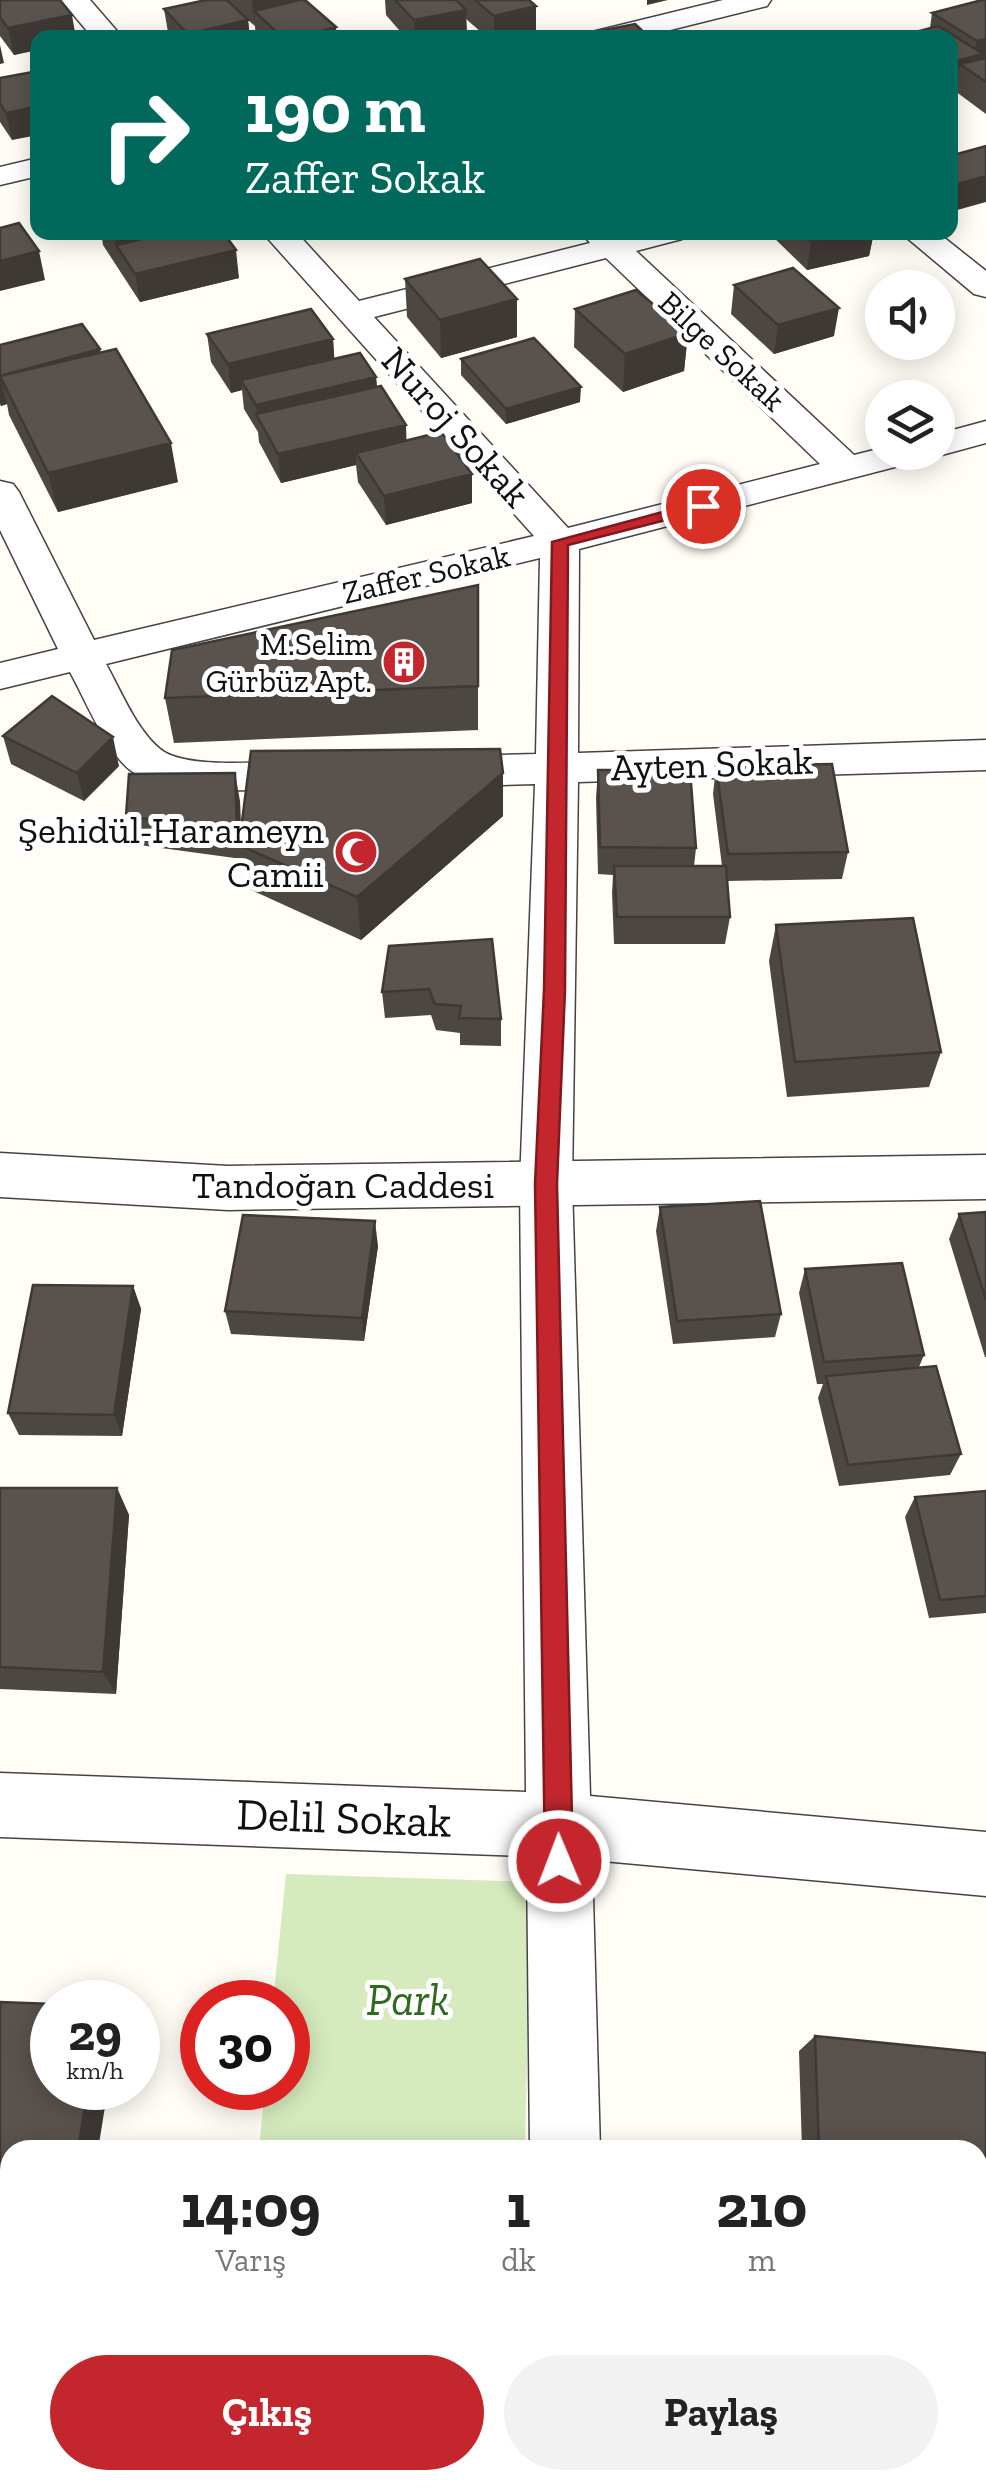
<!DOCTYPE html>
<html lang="tr">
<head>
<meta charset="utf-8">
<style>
	body { margin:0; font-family:"Zilla Slab",serif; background:#f2f2f2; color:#222; height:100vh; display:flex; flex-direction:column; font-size:38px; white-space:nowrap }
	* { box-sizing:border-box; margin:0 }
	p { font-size:32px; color:#767676 }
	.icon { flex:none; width:55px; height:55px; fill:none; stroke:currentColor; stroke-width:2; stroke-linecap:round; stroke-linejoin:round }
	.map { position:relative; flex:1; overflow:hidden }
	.panel { position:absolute; left:0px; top:2140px; width:988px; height:350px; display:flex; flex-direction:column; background:#fff; border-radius:30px 30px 0 0; box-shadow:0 5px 25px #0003 }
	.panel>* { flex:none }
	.top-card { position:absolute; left:30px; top:30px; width:928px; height:210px; border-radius:20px; box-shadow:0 5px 25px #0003; background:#00695c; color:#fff; overflow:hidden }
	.controls { position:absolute; left:865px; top:270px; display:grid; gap:20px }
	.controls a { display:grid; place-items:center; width:90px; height:90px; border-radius:50%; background:#fff; box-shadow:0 5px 25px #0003; font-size:50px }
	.speed { position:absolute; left:30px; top:1980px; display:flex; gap:20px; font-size:50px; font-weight:700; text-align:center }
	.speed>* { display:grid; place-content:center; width:130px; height:130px; border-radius:50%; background:#fff; box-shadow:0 5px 25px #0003; line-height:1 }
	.speed small { font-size:25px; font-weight:400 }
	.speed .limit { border:15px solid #d22; background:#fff; color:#111 }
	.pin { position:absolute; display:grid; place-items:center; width:85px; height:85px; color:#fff; margin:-42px; border:5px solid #fff; border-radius:50%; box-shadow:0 2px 10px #0007 }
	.me { position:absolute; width:110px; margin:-55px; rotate:359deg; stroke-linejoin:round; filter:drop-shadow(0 0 8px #0008) }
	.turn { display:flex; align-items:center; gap:35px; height:210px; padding:0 50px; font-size:45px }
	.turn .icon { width:130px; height:130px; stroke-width:2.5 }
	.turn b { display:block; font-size:70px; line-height:85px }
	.eta { display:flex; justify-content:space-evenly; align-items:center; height:170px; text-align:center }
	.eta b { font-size:60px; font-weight:700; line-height:70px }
	.primary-button { display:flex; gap:20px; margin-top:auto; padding:20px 50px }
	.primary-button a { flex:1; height:115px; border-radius:60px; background:#c4262e; color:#fff; font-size:40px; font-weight:700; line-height:115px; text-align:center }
	.primary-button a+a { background:#f2f2f2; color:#222 }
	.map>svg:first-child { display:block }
</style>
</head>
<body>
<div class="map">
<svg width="986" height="2490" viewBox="0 0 986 2490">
	<rect width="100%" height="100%" fill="#fffdf5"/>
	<path fill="#d5ebbd" d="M 286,1874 L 531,1882 L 525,2150 L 259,2150 L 265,2088 L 288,2088 L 288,2002 L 273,2002 Z
		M 226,2480 L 518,2480 L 517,2490 L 225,2490 Z"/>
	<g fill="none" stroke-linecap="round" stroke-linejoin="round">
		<defs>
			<path id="minor" d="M 61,0 L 90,0 L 123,38 L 93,38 Z
				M 723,0 L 771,0 L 767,6 L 638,38 L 588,38 L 592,32 Z
				M 38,158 L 38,176 L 0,185 L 0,167 Z
				M 262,232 L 296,232 L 359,301 L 590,243 L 581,232 L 687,232 L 682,239 L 636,251 L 854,455 L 882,448 L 882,452 L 938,452 L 938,434 L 986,421 L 986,443 L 938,456 L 927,453 L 922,460 L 579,549 L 578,753 L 986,740 L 986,770 L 578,782 L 572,1184 L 590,1796 L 986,1832 L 986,1896 L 592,1860 L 600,2150 L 530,2150 L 527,1856 L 0,1837 L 0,1773 L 526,1792 L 520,1184 L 535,784 L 434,787 L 419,782 L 413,772 L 419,762 L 434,757 L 536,754 L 540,558 L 106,664 C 121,691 136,729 160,749 C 187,772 284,760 321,759 L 336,764 L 343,774 L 336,784 L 321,789 L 185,791 C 169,786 147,781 133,772 C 108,756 85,699 70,672 L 0,689 L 0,663 L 58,649 L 0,530 L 0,481 L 13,484 L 19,492 L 94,640 L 534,536 ZM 606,258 L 820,464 L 568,528 L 374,317 Z
				M 900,232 L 937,232 L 986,271 L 986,297 L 974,294 Z
				M 532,2480 L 610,2480 L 611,2490 L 533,2490 Z"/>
			<path id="tertiary" d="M 0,1153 L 228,1166 L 986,1155 L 986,1199 L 228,1210 L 0,1197 Z"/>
		</defs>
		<use href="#minor" stroke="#444" stroke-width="3"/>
		<use href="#tertiary" stroke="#444" stroke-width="3"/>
		<use href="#minor" fill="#fff" fill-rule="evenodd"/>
		<use href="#tertiary" fill="#fff" fill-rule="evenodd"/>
	</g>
	<path fill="#4d4742" d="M 0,0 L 76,38 L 14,55 L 0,36 Z
		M 206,0 L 305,0 L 337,38 L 256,38 L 255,26 L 248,20 L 250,38 L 169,38 L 164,9 Z
		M 385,0 L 529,0 L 536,6 L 536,33 L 516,38 L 488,38 L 466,19 L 467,37 L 406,38 L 386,15 Z
		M 986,0 L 986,114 L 955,91 L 956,87 L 930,28 L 932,13 Z
		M 38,71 L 12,140 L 0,122 L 0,103 Z
		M 101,232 L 223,232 L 239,278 L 140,302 L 103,245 Z
		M 771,232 L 874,232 L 869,256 L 807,270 L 770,234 Z
		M 405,279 L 517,299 L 517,337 L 441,358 L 407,317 Z
		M 734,285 L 834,336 L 774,354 L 731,314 Z
		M 575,309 L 688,333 L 684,371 L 623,392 L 574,347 Z
		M 207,334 L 333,339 L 334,359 L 376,377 L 377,387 L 406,441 L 472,503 L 386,525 L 358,482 L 356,465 L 281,483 L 259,442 L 258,432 L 244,409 L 242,390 L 231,393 L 211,362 Z
		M 0,345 L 100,353 L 178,482 L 58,512 L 9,415 L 7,404 L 1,406 L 0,404 Z
		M 461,359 L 580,402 L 506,424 L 461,375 Z
		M 478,585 L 478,730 L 174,743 L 165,698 Z
		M 3,736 L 119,766 L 84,801 L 11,764 Z
		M 716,766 L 848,852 L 842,879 L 727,881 L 730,917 L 725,944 L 614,944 L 612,893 L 613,875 L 598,874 L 596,798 L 598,770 L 696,848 L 694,866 L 722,866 L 713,794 Z
		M 503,773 L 503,816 L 361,940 L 247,888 L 242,859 L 132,844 L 126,816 L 240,801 L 241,833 Z
		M 776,925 L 941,1052 L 929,1087 L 787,1097 L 769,961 Z
		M 389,946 L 501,1019 L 501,1046 L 460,1045 L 460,1033 L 436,1030 L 431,1015 L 385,1018 L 382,992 Z
		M 660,1207 L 781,1314 L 775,1337 L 673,1344 L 656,1231 Z
		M 986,1212 L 986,1357 L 985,1357 L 949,1239 L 959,1214 Z
		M 378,1246 L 364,1341 L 231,1334 L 225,1311 Z
		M 805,1269 L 924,1355 L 919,1367 L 961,1454 L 950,1475 L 839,1486 L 818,1398 L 823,1384 L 817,1384 L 799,1293 Z
		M 133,1286 L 141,1309 L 122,1436 L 19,1435 L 8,1413 Z
		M 0,1488 L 117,1488 L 129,1515 L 116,1694 L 0,1689 Z
		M 986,1491 L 986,1613 L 929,1618 L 905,1517 L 915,1497 Z
		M 815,2036 L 986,2053 L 986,2490 L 812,2490 L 812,2480 L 978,2480 L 978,2150 L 802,2150 L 799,2051 Z"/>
	<path fill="#3f3936" d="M 252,0 L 299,0 L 254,11 L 255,26 Z
		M 647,0 L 668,0 L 647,5 Z
		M 536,6 L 536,33 L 516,38 L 494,38 L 494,16 Z
		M 466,10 L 467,37 L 415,38 L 414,20 Z
		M 72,15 L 76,38 L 38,38 L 38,50 L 14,55 L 8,28 Z
		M 248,20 L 250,38 L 188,38 L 188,34 Z
		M 336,27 L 337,38 L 295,38 Z
		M 986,39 L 986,64 L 960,64 L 956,87 L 950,88 L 950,63 L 973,56 L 977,41 Z
		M 0,45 L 4,63 L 0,64 Z
		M 38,106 L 38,135 L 12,140 L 6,113 Z
		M 986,176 L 986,202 L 950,212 L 950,186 Z
		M 114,232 L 216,232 L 116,245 Z
		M 853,232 L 874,232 L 869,256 L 807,270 L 811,242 Z
		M 236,250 L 239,278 L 140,302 L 135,274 Z
		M 39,251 L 45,280 L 0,291 L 0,261 Z
		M 517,299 L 517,337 L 441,358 L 440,320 Z
		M 839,308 L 834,336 L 774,354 L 778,325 Z
		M 688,333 L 684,371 L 623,392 L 625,354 Z
		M 333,339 L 335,367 L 241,380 L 242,390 L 231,393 L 228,364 Z
		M 100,349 L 105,378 L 0,376 Z
		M 376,377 L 378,405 L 257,416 L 256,405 Z
		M 0,378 L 7,404 L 1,406 L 0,401 Z
		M 581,387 L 580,402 L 506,424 L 506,409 Z
		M 406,425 L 407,454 L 356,453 L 356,465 L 281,483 L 278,454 Z
		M 171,443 L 178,482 L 58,512 L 48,473 Z
		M 472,474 L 472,503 L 386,525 L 384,496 Z
		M 113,737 L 119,766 L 84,801 L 77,773 Z
		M 235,773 L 240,801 L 241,846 L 240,845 L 237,831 Z
		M 503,773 L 503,816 L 361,940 L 357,897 Z
		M 375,1221 L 378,1246 L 364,1341 L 362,1318 Z
		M 133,1286 L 141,1309 L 122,1436 L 114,1415 Z
		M 117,1488 L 129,1515 L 116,1694 L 103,1672 Z
		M 88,2088 L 108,2088 L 98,2150 L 78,2150 Z
		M 0,2210 L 10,2213 L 10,2229 L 4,2250 L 0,2249 Z"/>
	<path fill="#5a524d" stroke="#3f3936" stroke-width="2.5" d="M 0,0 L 60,0 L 72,15 L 8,28 L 0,17 Z
		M 206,0 L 227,0 L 248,20 L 188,34 L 164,9 Z
		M 300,0 L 305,0 L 336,27 L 295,38 L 283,38 L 254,11 Z
		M 395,0 L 456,0 L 466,10 L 414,20 Z
		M 475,0 L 529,0 L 536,6 L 494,16 Z
		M 982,0 L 986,0 L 986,39 L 977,41 L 932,13 Z
		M 635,24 L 650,38 L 574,38 L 572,36 Z
		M 938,26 L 983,54 L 950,63 L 950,38 L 893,38 Z
		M 986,58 L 986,82 L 960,64 Z
		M 38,71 L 38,106 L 6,113 L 0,103 L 0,78 Z
		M 986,146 L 986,176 L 950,186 L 950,156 Z
		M 19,223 L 39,251 L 0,261 L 0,228 Z
		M 172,232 L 223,232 L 236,250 L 135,274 L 116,245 Z
		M 801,232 L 853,232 L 811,242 Z
		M 480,259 L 517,299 L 440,320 L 405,279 Z
		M 793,268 L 839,308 L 778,325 L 734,285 Z
		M 636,290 L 688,333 L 625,354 L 575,309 Z
		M 311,309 L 333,339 L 228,364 L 207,334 Z
		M 82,324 L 100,349 L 0,376 L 0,345 Z
		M 534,338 L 581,387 L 506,409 L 461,359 Z
		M 116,349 L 171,443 L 48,473 L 0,376 Z
		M 360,353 L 376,377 L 256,405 L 241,380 Z
		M 381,386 L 406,425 L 278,454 L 256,414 Z
		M 441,432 L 472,474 L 384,496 L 356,453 Z
		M 478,585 L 478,686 L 165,698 L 172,650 Z
		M 52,696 L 113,737 L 77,773 L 3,736 Z
		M 500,749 L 503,773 L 357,897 L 239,845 L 251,751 Z
		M 832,764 L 848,852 L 728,854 L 716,766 Z
		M 598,770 L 690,770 L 696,848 L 600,847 Z
		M 235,773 L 237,831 L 126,816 L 129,774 Z
		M 614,866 L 726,866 L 730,917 L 617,917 Z
		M 913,918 L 941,1052 L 795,1062 L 776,925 Z
		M 492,939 L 501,1019 L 459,1018 L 461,1006 L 435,1004 L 429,989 L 382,992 L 389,946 Z
		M 760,1201 L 781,1314 L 677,1321 L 660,1207 Z
		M 986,1212 L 986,1300 L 959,1214 Z
		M 243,1215 L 375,1221 L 362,1318 L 225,1311 Z
		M 902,1263 L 924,1355 L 824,1362 L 805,1269 Z
		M 33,1285 L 133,1286 L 114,1415 L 8,1413 Z
		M 936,1366 L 961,1454 L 848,1465 L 826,1376 Z
		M 0,1488 L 117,1488 L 103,1672 L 0,1667 Z
		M 986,1491 L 986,1596 L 940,1600 L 915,1497 Z
		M 0,2002 L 52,2004 L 52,2088 L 88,2088 L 78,2150 L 10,2150 L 10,2208 L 0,2208 Z
		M 815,2036 L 986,2053 L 986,2490 L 831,2490 L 831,2480 L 978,2480 L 978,2150 L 819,2150 Z
		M 0,2248 L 10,2249 L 10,2450 L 5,2468 L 0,2468 Z"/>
	<path fill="#c4262e" stroke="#7f191e" stroke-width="2.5" d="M 703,501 L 711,506 L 709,509 L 568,545 L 565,990 L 557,1184 L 573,1861 L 569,1871 L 559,1875 L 549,1871 L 545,1861 L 535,1184 L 544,990 L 552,542 Z"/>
	<defs>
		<symbol id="building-disc" viewBox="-11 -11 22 22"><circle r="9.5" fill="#c4262e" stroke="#fff"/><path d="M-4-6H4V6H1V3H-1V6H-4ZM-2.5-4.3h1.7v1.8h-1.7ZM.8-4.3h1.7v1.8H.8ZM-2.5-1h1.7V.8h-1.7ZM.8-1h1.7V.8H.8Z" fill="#fff"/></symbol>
		<symbol id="mosque-disc" viewBox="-11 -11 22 22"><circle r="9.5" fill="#c4262e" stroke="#fff"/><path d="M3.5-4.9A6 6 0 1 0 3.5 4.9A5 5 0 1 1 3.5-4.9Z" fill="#fff"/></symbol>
	</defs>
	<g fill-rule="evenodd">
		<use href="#building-disc" x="379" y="637" width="50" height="50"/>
		<use href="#mosque-disc" x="331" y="827" width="50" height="50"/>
	</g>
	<g text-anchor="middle" stroke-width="10" stroke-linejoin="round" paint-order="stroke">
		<g font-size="32" fill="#111" stroke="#fff">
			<text transform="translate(722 351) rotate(43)" y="11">Bilge Sokak</text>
			<text transform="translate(426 574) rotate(-13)" y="11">Zaffer Sokak</text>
		</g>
		<g font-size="32" fill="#111" stroke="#fff" text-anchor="end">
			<text x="372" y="655">M.Selim<tspan x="372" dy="37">Gürbüz Apt.</tspan></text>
		</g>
		<g font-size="38" fill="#111" stroke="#fff">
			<text transform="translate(456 427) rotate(48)" y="13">Nuroj Sokak</text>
			<text transform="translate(712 764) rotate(-2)" y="13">Ayten Sokak</text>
			<text x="343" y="1198">Tandoğan Caddesi</text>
		</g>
		<g font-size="38" fill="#111" stroke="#fff" text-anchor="end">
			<text x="324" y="843">Şehidül-Harameyn<tspan x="324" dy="44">Camii</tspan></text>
		</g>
		<g font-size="45" fill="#111" stroke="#fff">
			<text transform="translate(344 1817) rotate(2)" y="16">Delil Sokak</text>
		</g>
		<g font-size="45" font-style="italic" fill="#2f6b1f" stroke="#fff">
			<text x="408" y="2015">Park</text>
		</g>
	</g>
</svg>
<div class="controls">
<a><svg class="icon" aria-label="sound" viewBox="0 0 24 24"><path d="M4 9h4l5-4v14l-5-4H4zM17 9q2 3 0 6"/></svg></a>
<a><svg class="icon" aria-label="layers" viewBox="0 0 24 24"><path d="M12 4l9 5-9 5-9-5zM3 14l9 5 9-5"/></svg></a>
</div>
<div class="speed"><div>29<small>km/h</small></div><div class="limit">30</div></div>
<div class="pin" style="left:703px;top:506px;background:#d93025"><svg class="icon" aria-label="arrive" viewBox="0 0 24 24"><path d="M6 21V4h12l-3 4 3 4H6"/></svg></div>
<svg class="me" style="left:559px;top:1861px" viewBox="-20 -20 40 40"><circle r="17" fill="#c4262e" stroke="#fff" stroke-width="3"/><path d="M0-11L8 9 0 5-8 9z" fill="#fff"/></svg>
<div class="top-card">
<div class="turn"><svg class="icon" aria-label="right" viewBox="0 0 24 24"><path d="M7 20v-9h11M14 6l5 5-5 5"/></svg><div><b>190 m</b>Zaffer Sokak</div></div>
</div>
<section class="panel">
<div class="eta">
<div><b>14:09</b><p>Varış</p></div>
<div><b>1</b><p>dk</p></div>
<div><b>210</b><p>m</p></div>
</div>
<div class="primary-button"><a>Çıkış</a><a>Paylaş</a></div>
</section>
</div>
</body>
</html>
